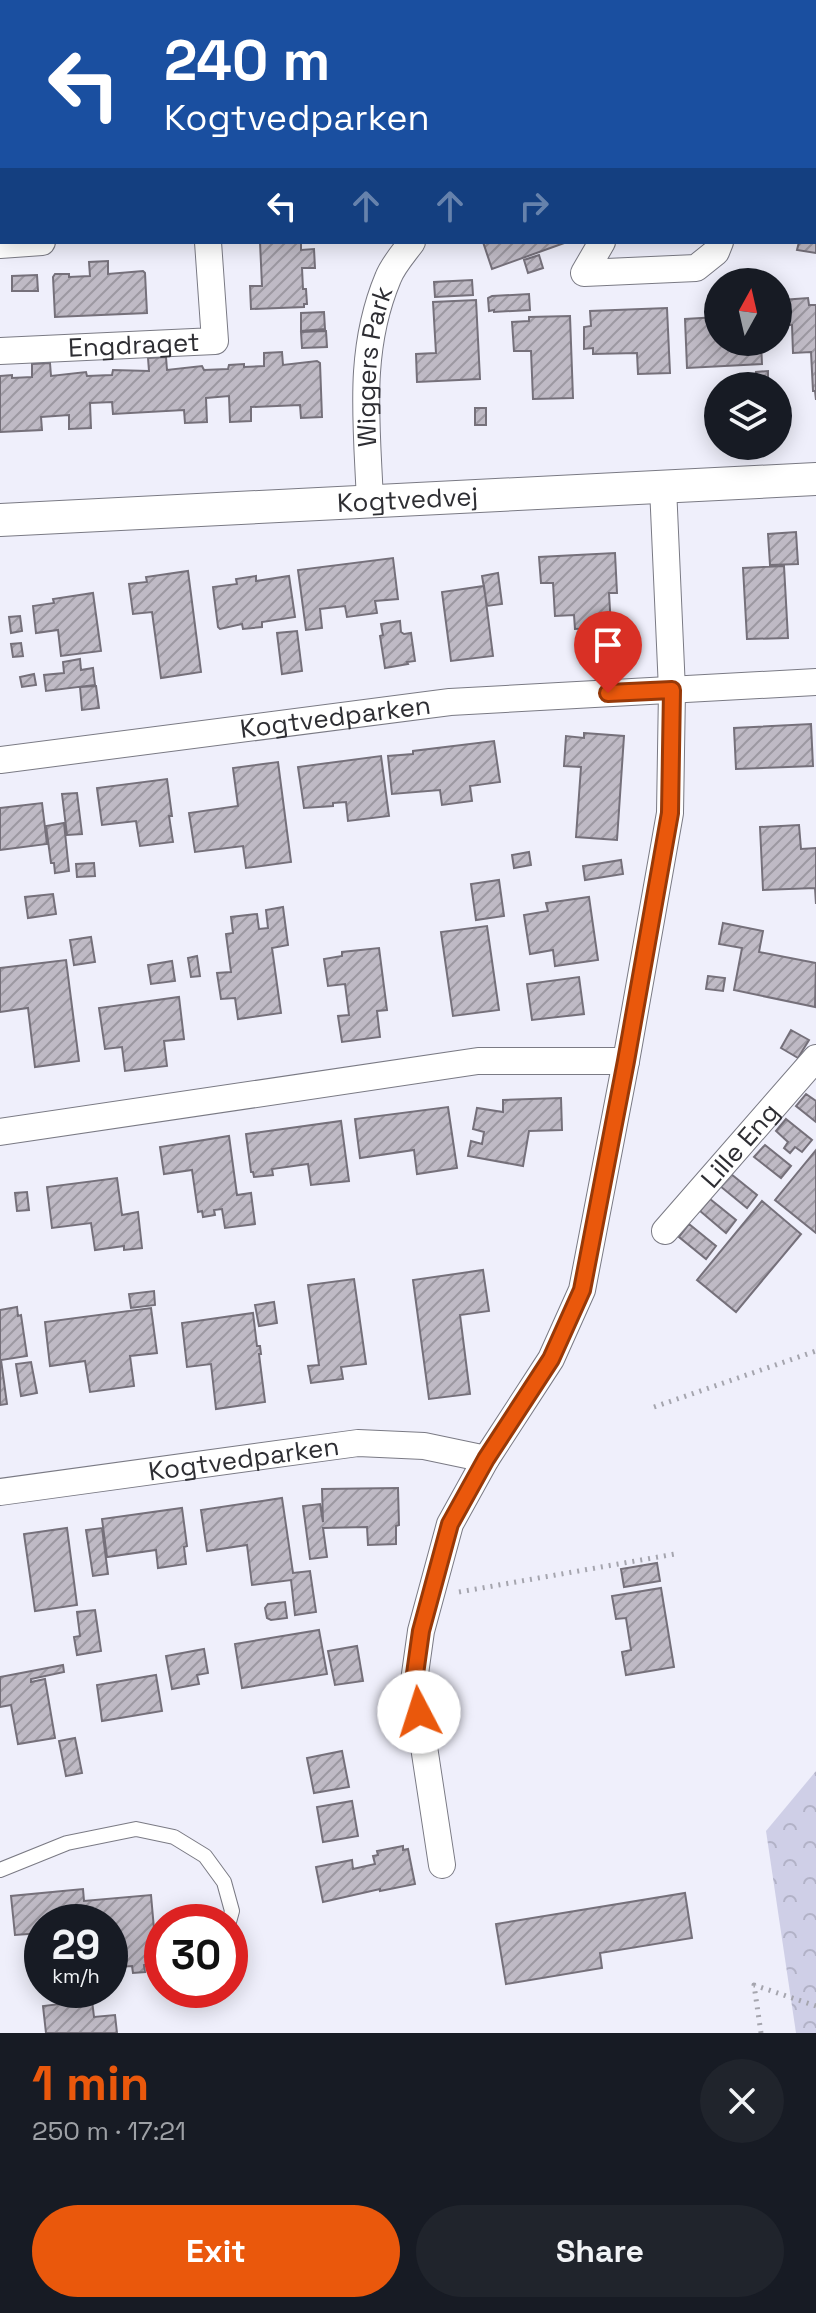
<!DOCTYPE html>
<html lang="en">
<head>
<meta charset="utf-8">
<style>
	body { margin:0; font-family:"Space Grotesk",sans-serif; background:#20242c; color:#f1f3f6; height:100vh; display:flex; flex-direction:column; font-size:30px; white-space:nowrap }
	* { box-sizing:border-box; margin:0 }
	p { font-size:26px; color:#9ea1a6 }
	.icon { flex:none; width:44px; height:44px; fill:none; stroke:currentColor; stroke-width:2; stroke-linecap:round; stroke-linejoin:round }
	.map { position:relative; height:2033px; overflow:hidden }
	.details { display:flex; flex-direction:column; background:#171b24; flex:1 }
	.details>* { flex:none }
	.banner { position:absolute; left:0px; top:0px; width:816px; height:244px; box-shadow:0 4px 20px #0003; background:#1a4fa0; color:#fff; overflow:hidden }
	.needle { width:52px; rotate:8deg }
	.buttons { position:absolute; left:704px; top:268px; display:grid; gap:16px }
	.buttons a { display:grid; place-items:center; width:88px; height:88px; border-radius:50%; background:#171b24; box-shadow:0 4px 20px #0003; font-size:40px }
	.speed { position:absolute; left:24px; top:1904px; display:flex; gap:16px; font-size:40px; font-weight:700; text-align:center }
	.speed>* { display:grid; place-content:center; width:104px; height:104px; border-radius:50%; background:#171b24; box-shadow:0 4px 20px #0003; line-height:1 }
	.speed small { font-size:20px; font-weight:400 }
	.speed .limit { border:12px solid #d22; background:#fff; color:#111 }
	.pin { position:absolute; display:grid; place-items:center; width:68px; height:68px; color:#fff; margin:-82px -34px; border-radius:50% 50% 50% 0; rotate:-45deg; box-shadow:0 0 8px #0007 }
	.pin .icon { rotate:45deg }
	.me { position:absolute; width:88px; margin:-44px; rotate:355deg; stroke-linejoin:round; filter:drop-shadow(0 0 6px #0008) }
	.turn { display:flex; align-items:center; gap:28px; height:168px; padding:0 32px; font-size:36px }
	.turn .icon { width:104px; height:104px; stroke-width:2.5 }
	.turn b { display:block; font-size:56px; line-height:68px }
	.lanes { display:flex; align-items:center; height:76px; padding:0 32px; background:#0003; justify-content:center; gap:40px; direction:ltr }
	.lanes .off { opacity:.35 }
	.round { display:grid; place-items:center; flex:none; width:84px; height:84px; border-radius:42px; background:#20242c }
	.overview { display:flex; align-items:center; justify-content:space-between; height:136px; padding:0 32px }
	h1 { font-size:48px; font-weight:600; line-height:60px; color:#ea580c }
	.button { display:flex; gap:16px; margin-top:auto; padding:16px 32px }
	.button a { flex:1; height:92px; border-radius:48px; background:#ea580c; color:#fff; font-size:32px; font-weight:600; line-height:92px; text-align:center }
	.button a+a { background:#20242c; color:#f1f3f6 }
	.map>svg:first-child { display:block }
</style>
</head>
<body>
<div class="map">
<svg width="816" height="2033" viewBox="0 0 816 2033">
	<defs>
		<pattern id="forest-crowns" width="20" height="18" patternUnits="userSpaceOnUse" patternTransform="scale(2)"><rect width="20" height="18" fill="#cfcfe7"/><path d="M2 6a3 3 0 1 1 6 0M12 15a3 3 0 1 1 6 0" fill="none" stroke="#b2b2c7"/></pattern>
		<pattern id="building-hatch" width="6" height="6" patternUnits="userSpaceOnUse" patternTransform="scale(2)"><rect width="6" height="6" fill="#bfbac5"/><path d="M-1 1l2-2M0 6l6-6M5 7l2-2" fill="none" stroke="#9c98a1"/></pattern>
	</defs>
	<rect width="100%" height="100%" fill="#efeffb"/>
	<path fill="url(#forest-crowns)" d="M 816,1771 L 816,2033 L 796,2033 L 766,1831 Z"/>
	<path fill="url(#building-hatch)" stroke="#75707a" stroke-width="2" d="M 462,0 L 520,0 L 520,2 L 463,2 Z
		M 723,0 L 789,0 L 788,2 L 722,2 Z
		M 814,190 L 816,190 L 816,253 L 797,250 L 799,242 L 814,242 Z
		M 260,242 L 301,242 L 301,250 L 314,249 L 315,268 L 302,268 L 303,289 L 306,289 L 307,304 L 304,304 L 304,307 L 251,309 L 250,286 L 262,286 Z
		M 483,242 L 567,242 L 492,269 Z
		M 539,255 L 543,268 L 528,273 L 524,260 Z
		M 108,261 L 108,274 L 143,271 L 145,273 L 147,313 L 55,317 L 53,277 L 55,274 L 69,274 L 69,277 L 90,276 L 89,262 Z
		M 37,275 L 38,291 L 12,291 L 12,276 Z
		M 472,280 L 473,295 L 435,297 L 434,282 Z
		M 529,294 L 530,310 L 494,312 L 494,310 L 489,311 L 488,298 L 492,296 Z
		M 808,298 L 809,305 L 816,305 L 816,400 L 815,391 L 813,391 L 811,352 L 793,353 L 792,325 L 783,325 L 782,300 Z
		M 476,300 L 480,379 L 417,382 L 416,354 L 436,353 L 433,302 Z
		M 667,308 L 670,373 L 638,374 L 637,353 L 593,354 L 593,348 L 584,349 L 584,327 L 591,326 L 590,311 Z
		M 324,312 L 325,329 L 301,331 L 301,313 Z
		M 570,316 L 573,398 L 533,399 L 531,351 L 514,351 L 512,322 L 529,321 L 529,317 Z
		M 718,317 L 718,342 L 761,342 L 762,364 L 687,368 L 685,319 Z
		M 326,331 L 327,347 L 302,348 L 301,332 Z
		M 282,352 L 283,365 L 317,361 L 320,363 L 322,417 L 301,418 L 300,405 L 251,407 L 251,421 L 230,422 L 229,396 L 206,398 L 207,422 L 185,423 L 184,410 L 113,414 L 112,402 L 90,403 L 91,428 L 69,429 L 69,415 L 41,417 L 42,430 L 0,432 L 0,376 L 12,375 L 12,378 L 32,377 L 32,364 L 50,363 L 51,376 L 86,372 L 87,376 L 112,375 L 113,370 L 149,371 L 148,358 L 166,357 L 167,370 L 202,366 L 204,370 L 228,369 L 229,365 L 244,364 L 244,367 L 264,366 L 264,353 Z
		M 768,371 L 768,386 L 757,386 L 756,372 Z
		M 475,408 L 486,408 L 486,425 L 475,425 Z
		M 796,532 L 798,564 L 770,565 L 768,534 Z
		M 615,553 L 617,593 L 609,593 L 611,627 L 575,629 L 574,615 L 555,616 L 553,583 L 541,583 L 539,557 Z
		M 393,558 L 398,599 L 375,601 L 377,613 L 347,617 L 345,606 L 320,609 L 322,628 L 306,630 L 298,570 Z
		M 784,566 L 788,638 L 747,639 L 743,568 Z
		M 188,571 L 201,672 L 161,678 L 152,612 L 133,614 L 129,584 L 147,582 L 146,577 Z
		M 498,573 L 502,604 L 487,606 L 482,576 Z
		M 256,576 L 256,581 L 289,576 L 295,617 L 262,622 L 262,627 L 243,629 L 242,624 L 220,629 L 218,627 L 213,587 L 237,584 L 236,579 Z
		M 484,586 L 493,656 L 451,661 L 442,592 Z
		M 93,593 L 101,651 L 61,656 L 58,630 L 36,633 L 33,606 L 54,603 L 53,599 Z
		M 20,616 L 22,631 L 11,633 L 9,617 Z
		M 400,621 L 401,632 L 404,634 L 411,633 L 415,661 L 407,662 L 408,664 L 385,668 L 380,636 L 383,635 L 381,624 Z
		M 297,631 L 302,671 L 282,674 L 277,633 Z
		M 21,643 L 23,656 L 13,657 L 11,644 Z
		M 80,659 L 81,670 L 93,668 L 95,685 L 46,691 L 44,675 L 64,673 L 63,662 Z
		M 34,674 L 36,685 L 22,687 L 20,677 Z
		M 96,686 L 99,708 L 82,710 L 80,687 Z
		M 811,724 L 813,766 L 736,769 L 734,728 Z
		M 584,733 L 624,736 L 617,840 L 576,837 L 581,767 L 564,766 L 566,736 L 584,738 Z
		M 494,741 L 500,782 L 470,786 L 472,801 L 442,805 L 440,790 L 392,794 L 388,756 L 413,754 L 413,751 Z
		M 381,756 L 389,816 L 348,821 L 346,802 L 333,803 L 333,806 L 304,808 L 298,767 Z
		M 278,762 L 291,862 L 246,868 L 243,846 L 195,852 L 189,813 L 238,806 L 233,768 Z
		M 167,779 L 172,816 L 169,816 L 173,842 L 140,846 L 136,821 L 102,825 L 97,788 Z
		M 77,793 L 82,834 L 67,835 L 62,794 Z
		M 42,803 L 47,844 L 0,850 L 0,808 Z
		M 64,823 L 69,871 L 55,873 L 54,863 L 51,863 L 46,826 Z
		M 799,825 L 801,849 L 816,848 L 816,904 L 815,888 L 763,890 L 760,827 Z
		M 529,852 L 531,865 L 514,868 L 512,855 Z
		M 621,860 L 623,874 L 585,880 L 583,866 Z
		M 94,863 L 95,876 L 77,877 L 76,864 Z
		M 499,880 L 504,916 L 476,920 L 471,884 Z
		M 53,894 L 56,914 L 28,918 L 25,897 Z
		M 589,897 L 598,960 L 555,966 L 553,950 L 530,954 L 524,915 L 548,911 L 546,903 Z
		M 283,907 L 288,945 L 272,948 L 281,1013 L 238,1019 L 235,998 L 221,999 L 217,973 L 231,972 L 226,934 L 233,933 L 231,917 L 257,914 L 259,929 L 268,928 L 266,910 Z
		M 723,923 L 763,931 L 759,952 L 816,963 L 815,1007 L 734,990 L 742,948 L 719,944 Z
		M 487,926 L 499,1010 L 453,1016 L 441,932 Z
		M 91,937 L 95,962 L 74,965 L 70,940 Z
		M 379,948 L 387,1010 L 377,1011 L 380,1037 L 342,1042 L 338,1016 L 349,1015 L 345,984 L 328,986 L 324,959 L 342,956 L 342,952 Z
		M 197,956 L 200,976 L 191,977 L 188,958 Z
		M 66,960 L 79,1061 L 35,1067 L 28,1008 L 0,1012 L 0,968 Z
		M 172,961 L 175,981 L 151,984 L 148,965 Z
		M 708,976 L 725,978 L 723,991 L 706,989 Z
		M 579,977 L 584,1014 L 532,1020 L 527,984 Z
		M 179,997 L 184,1039 L 164,1041 L 167,1066 L 125,1071 L 122,1047 L 105,1049 L 99,1008 Z
		M 791,1030 L 809,1040 L 798,1058 L 781,1048 Z
		M 806,1094 L 816,1101 L 816,1122 L 796,1106 Z
		M 561,1098 L 562,1130 L 529,1131 L 523,1166 L 468,1156 L 471,1141 L 482,1144 L 484,1132 L 473,1129 L 477,1108 L 503,1112 L 503,1100 Z
		M 448,1107 L 457,1168 L 417,1174 L 414,1150 L 360,1158 L 355,1119 Z
		M 786,1119 L 812,1140 L 802,1152 L 795,1147 L 790,1153 L 784,1148 L 788,1142 L 776,1131 Z
		M 341,1121 L 349,1181 L 311,1185 L 308,1164 L 272,1169 L 273,1175 L 254,1177 L 253,1172 L 251,1172 L 246,1134 Z
		M 229,1136 L 237,1195 L 251,1193 L 255,1224 L 225,1228 L 222,1209 L 214,1210 L 215,1215 L 203,1217 L 202,1211 L 198,1212 L 192,1170 L 164,1174 L 160,1147 Z
		M 765,1145 L 791,1166 L 781,1178 L 754,1157 Z
		M 816,1150 L 816,1233 L 775,1200 Z
		M 731,1174 L 757,1195 L 747,1208 L 720,1186 Z
		M 117,1178 L 122,1215 L 138,1212 L 142,1248 L 124,1250 L 124,1246 L 95,1250 L 91,1223 L 52,1228 L 47,1187 Z
		M 27,1192 L 29,1210 L 17,1211 L 15,1193 Z
		M 710,1199 L 736,1220 L 726,1233 L 700,1211 Z
		M 762,1201 L 801,1234 L 736,1312 L 697,1280 Z
		M 689,1224 L 716,1246 L 706,1259 L 679,1237 Z
		M 483,1270 L 489,1311 L 460,1315 L 470,1394 L 429,1399 L 413,1280 Z
		M 354,1279 L 366,1364 L 341,1367 L 343,1379 L 311,1383 L 308,1366 L 319,1365 L 308,1285 Z
		M 154,1291 L 155,1305 L 131,1308 L 129,1294 Z
		M 274,1302 L 277,1323 L 259,1326 L 255,1305 Z
		M 17,1307 L 18,1316 L 21,1315 L 27,1356 L 1,1360 L 7,1404 L 0,1405 L 0,1310 Z
		M 151,1308 L 157,1353 L 130,1356 L 134,1386 L 90,1392 L 85,1361 L 50,1366 L 45,1322 Z
		M 253,1313 L 257,1346 L 260,1346 L 261,1354 L 259,1354 L 265,1402 L 216,1409 L 211,1364 L 187,1367 L 182,1323 Z
		M 31,1362 L 37,1393 L 21,1396 L 16,1364 Z
		M 398,1488 L 399,1525 L 396,1526 L 396,1544 L 368,1545 L 367,1527 L 323,1528 L 327,1557 L 310,1559 L 303,1506 L 320,1504 L 323,1522 L 322,1489 Z
		M 282,1498 L 293,1573 L 310,1571 L 316,1612 L 295,1615 L 291,1580 L 252,1585 L 247,1545 L 207,1551 L 201,1510 Z
		M 182,1508 L 187,1546 L 184,1547 L 186,1564 L 158,1568 L 156,1550 L 107,1557 L 102,1519 Z
		M 67,1528 L 77,1605 L 35,1611 L 24,1534 Z
		M 102,1528 L 108,1574 L 93,1576 L 86,1530 Z
		M 657,1563 L 660,1581 L 624,1587 L 621,1569 Z
		M 661,1588 L 674,1667 L 626,1675 L 622,1652 L 631,1650 L 626,1618 L 616,1619 L 612,1596 Z
		M 285,1602 L 287,1618 L 271,1620 L 267,1618 L 265,1608 L 268,1604 Z
		M 95,1610 L 101,1651 L 77,1655 L 74,1637 L 80,1636 L 77,1612 Z
		M 319,1630 L 327,1674 L 242,1688 L 235,1644 Z
		M 357,1646 L 363,1681 L 335,1685 L 328,1651 Z
		M 204,1649 L 208,1673 L 197,1675 L 199,1684 L 172,1689 L 166,1656 Z
		M 63,1665 L 64,1672 L 31,1679 L 31,1682 L 45,1679 L 55,1738 L 18,1744 L 11,1705 L 0,1707 L 0,1677 Z
		M 156,1675 L 162,1711 L 102,1721 L 97,1685 Z
		M 75,1738 L 82,1773 L 66,1776 L 59,1741 Z
		M 342,1751 L 349,1787 L 314,1793 L 307,1758 Z
		M 352,1801 L 358,1836 L 323,1842 L 317,1807 Z
		M 403,1846 L 403,1850 L 408,1849 L 415,1884 L 380,1891 L 380,1889 L 323,1902 L 316,1867 L 352,1860 L 353,1869 L 375,1864 L 373,1856 L 378,1855 L 377,1851 Z
		M 83,1889 L 84,1901 L 151,1895 L 157,1963 L 144,1965 L 145,1972 L 133,1973 L 132,1966 L 119,1967 L 115,1926 L 110,1926 L 110,1922 L 42,1922 L 42,1933 L 15,1935 L 11,1896 Z
		M 685,1893 L 692,1938 L 600,1953 L 602,1968 L 506,1984 L 496,1924 Z
		M 92,2000 L 94,2017 L 115,2015 L 117,2033 L 46,2033 L 43,2006 Z"/>
	<g fill="none" stroke-linecap="round" stroke-linejoin="round">
		<defs>
			<path id="service" d="M 0,1870 L 67,1843 L 136,1829 L 174,1837 L 205,1856 L 224,1882 L 232,1911 L 229,1922"/>
			<g id="minor">
				<path d="M 648,2 L 648,0"/>
				<path d="M 0,138 L 2,138"/>
				<path d="M 814,157 L 816,157"/>
				<path d="M 602,242 L 584,273 L 696,268 L 716,252 L 720,242"/>
				<path d="M 0,245 L 42,242"/>
				<path id="s1" d="M 0,351 L 215,341 L 208,242"/>
				<path id="s2" d="M 370,502 C 367,424 357,352 388,278 C 393,265 404,253 412,242"/>
				<path id="s3" d="M 0,760 L 450,702 L 816,682"/>
				<path d="M 0,1132 L 478,1061 L 626,1061"/>
				<path id="s4" d="M 665,1231 L 816,1058"/>
				<path id="s5" d="M 0,1492 L 358,1443 L 424,1446 L 486,1459"/>
				<path d="M 442,1865 L 414,1681 L 421,1631 L 450,1524 L 486,1459 L 551,1359 L 582,1290 L 626,1061 L 670,813 L 672,690 L 663,487"/>
			</g>
			<g id="tertiary">
				<path id="s6" d="M 0,520 L 816,479"/>
			</g>
		</defs>
		<use href="#service" stroke="#7a7a84" stroke-width="16"/>
		<use href="#minor" stroke="#7a7a84" stroke-width="28"/>
		<use href="#tertiary" stroke="#7a7a84" stroke-width="34"/>
		<path stroke="#a5a5ae" stroke-width="5" stroke-dasharray="2 6" stroke-linecap="butt" d="M 112,2 L 120,0
			M 0,31 L 2,31
			M 654,1407 L 816,1351
			M 459,1592 L 675,1554
			M 761,2033 L 754,1985 L 816,2006"/>
		<use href="#service" stroke="#fff" stroke-width="14"/>
		<use href="#minor" stroke="#fff" stroke-width="26"/>
		<use href="#tertiary" stroke="#fff" stroke-width="32"/>
	</g>
	<g fill="none" stroke-linecap="round" stroke-linejoin="round">
		<defs>
			<path id="route" d="M 419,1712 L 414,1681 L 421,1631 L 450,1524 L 486,1459 L 551,1359 L 582,1290 L 626,1061 L 670,813 L 672,690 L 608,693"/>
		</defs>
		<use href="#route" stroke="#983908" stroke-width="20"/>
		<use href="#route" stroke="#ea580c" stroke-width="14"/>
	</g>
	<g text-anchor="middle" stroke-width="6" stroke-linejoin="round" paint-order="stroke">
		<g font-size="26" fill="#2e2e33" stroke="#efeffb">
			<text dy="9" stroke="none"><textPath href="#s1" startOffset="134">Engdraget</textPath></text>
			<text dy="9" stroke="none"><textPath href="#s2" startOffset="136">Wiggers Park</textPath></text>
			<text dy="9" stroke="none"><textPath href="#s6" startOffset="408">Kogtvedvej</textPath></text>
			<text dy="9" stroke="none"><textPath href="#s3" startOffset="338">Kogtvedparken</textPath></text>
			<text dy="9" stroke="none"><textPath href="#s4" startOffset="114">Lille Eng</textPath></text>
			<text dy="9" stroke="none"><textPath href="#s5" startOffset="246">Kogtvedparken</textPath></text>
		</g>
	</g>
</svg>
<div class="buttons">
<a><svg class="needle" viewBox="-14 -14 28 28"><path d="M0-13l5 13h-10z" fill="#e53935"/><path d="M0 13l5-13h-10z" fill="#9ea1a6"/></svg></a>
<a><svg class="icon" aria-label="layers" viewBox="0 0 24 24"><path d="M12 4l9 5-9 5-9-5zM3 14l9 5 9-5"/></svg></a>
</div>
<div class="speed"><div>29<small>km/h</small></div><div class="limit">30</div></div>
<div class="pin" style="left:608px;top:693px;background:#d93025"><svg class="icon" aria-label="arrive" viewBox="0 0 24 24"><path d="M6 21V4h12l-3 4 3 4H6"/></svg></div>
<svg class="me" style="left:419px;top:1712px" viewBox="-20 -20 40 40"><circle r="19" fill="#fff"/><path d="M0-13L10 11 0 6-10 11z" fill="#ea580c"/></svg>
<div class="banner">
<div class="turn"><svg class="icon" aria-label="left" viewBox="0 0 24 24"><path d="M17 20v-9H6M10 6l-5 5 5 5"/></svg><div><b>240 m</b>Kogtvedparken</div></div>
<div class="lanes"><svg class="icon" aria-label="left" viewBox="0 0 24 24"><path d="M17 20v-9H6M10 6l-5 5 5 5"/></svg><svg class="icon off" aria-label="ahead" viewBox="0 0 24 24"><path d="M12 20V5M6 11l6-6 6 6"/></svg><svg class="icon off" aria-label="ahead" viewBox="0 0 24 24"><path d="M12 20V5M6 11l6-6 6 6"/></svg><svg class="icon off" aria-label="right" viewBox="0 0 24 24"><path d="M7 20v-9h11M14 6l5 5-5 5"/></svg></div>
</div>
</div>
<section class="details">
<div class="overview"><div><h1>1 min</h1><p>250 m · 17:21</p></div><a class="round"><svg class="icon" aria-label="close" viewBox="0 0 24 24"><path d="M6 6l12 12M18 6L6 18"/></svg></a></div>
<div class="button"><a>Exit</a><a>Share</a></div>
</section>
</body>
</html>
